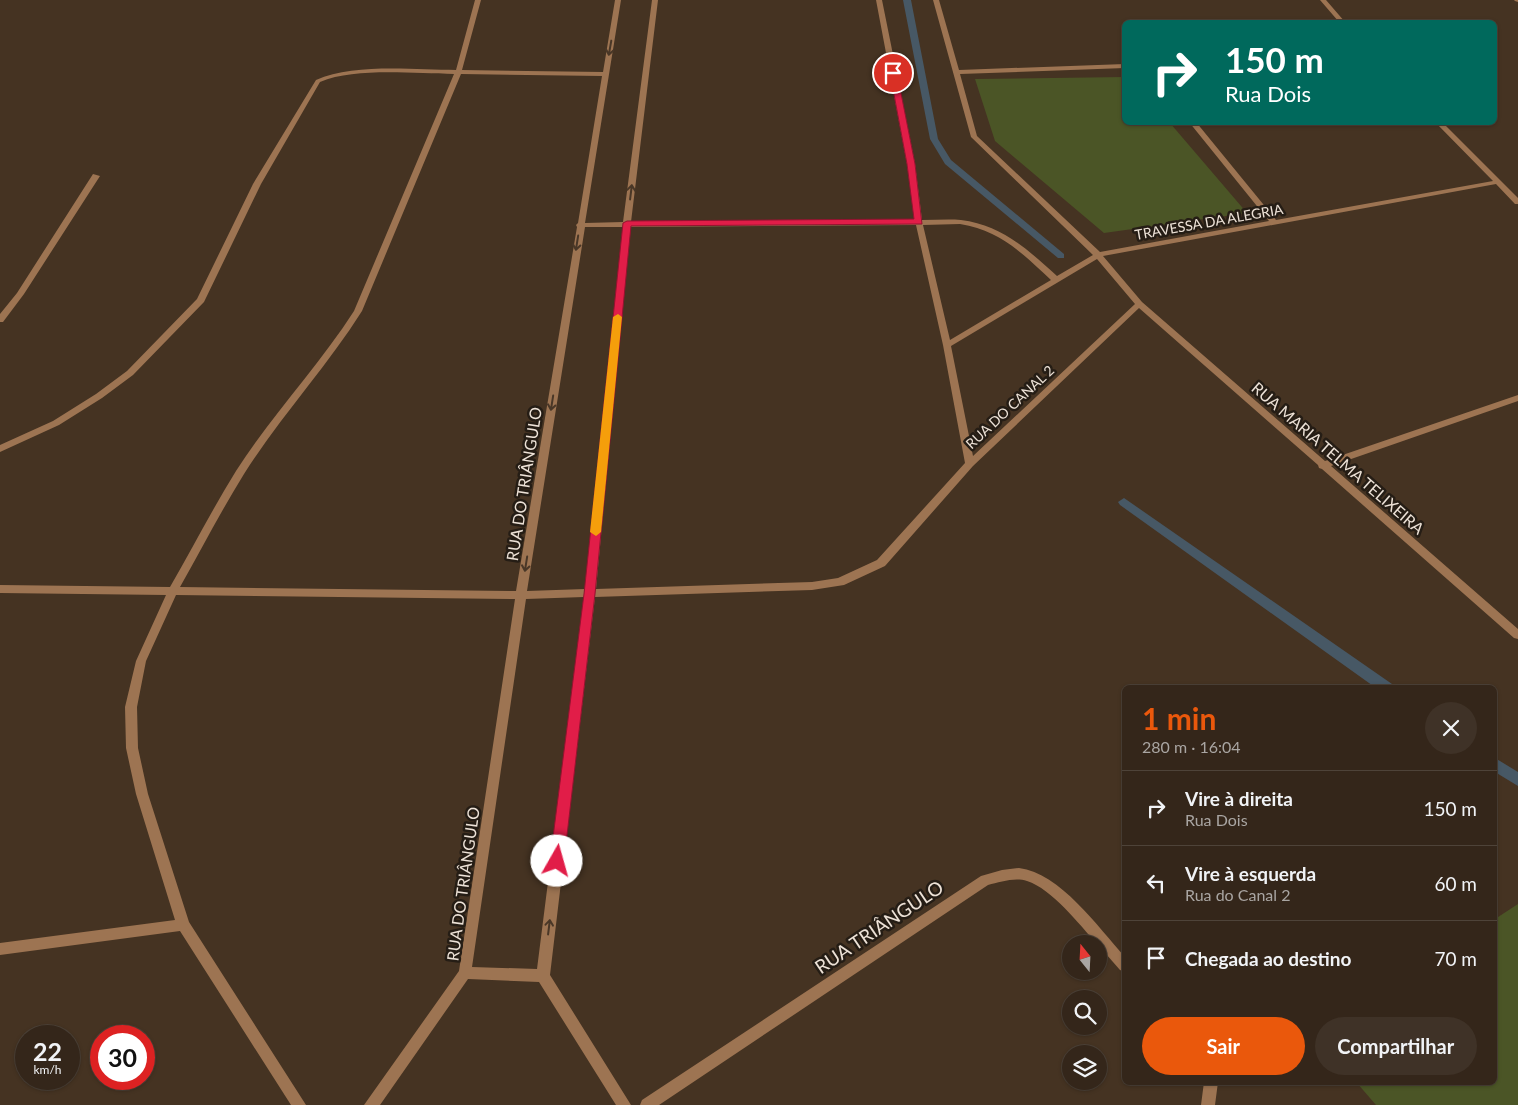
<!DOCTYPE html>
<html lang="pt">
<head>
<meta charset="utf-8">
<style>
	body { margin:0; font-family:Lato,sans-serif; background:#3f3227; color:#f1f3f6; height:100vh; display:flex; flex-direction:column; font-size:19px; white-space:nowrap }
	* { box-sizing:border-box; margin:0 }
	p { font-size:16px; color:#a9a5a2 }
	.icon { flex:none; width:28px; height:28px; fill:none; stroke:currentColor; stroke-width:2; stroke-linecap:round; stroke-linejoin:round }
	.map { position:relative; flex:1; overflow:hidden }
	.details { position:absolute; left:1122px; top:685px; width:375px; height:400px; display:flex; flex-direction:column; background:#34261a; border-radius:8px; box-shadow:0 1px 4px #0004,0 0 0 1px #4e4339 }
	.details>* { flex:none }
	.hud { position:absolute; left:1122px; top:20px; width:375px; height:105px; border-radius:8px; box-shadow:0 1px 4px #0004,0 0 0 1px #4e4339; background:#00695c; color:#fff; overflow:hidden }
	.needle { width:32px; rotate:342deg }
	.fabs { position:absolute; left:1062px; top:935px; display:grid; gap:10px }
	.fabs a { display:grid; place-items:center; width:45px; height:45px; border-radius:50%; background:#34261a; box-shadow:0 1px 4px #0004,0 0 0 1px #4e4339; font-size:25px }
	.speed { position:absolute; left:15px; top:1025px; display:flex; gap:10px; font-size:25px; font-weight:700; text-align:center }
	.speed>* { display:grid; place-content:center; width:65px; height:65px; border-radius:50%; background:#34261a; box-shadow:0 1px 4px #0004,0 0 0 1px #4e4339; line-height:1 }
	.speed small { font-size:12px; font-weight:400 }
	.speed .limit { border:8px solid #d22; background:#fff; color:#111 }
	.pin { position:absolute; display:grid; place-items:center; width:42px; height:42px; color:#fff; margin:-21px; border:2px solid #fff; border-radius:50%; box-shadow:0 1px 5px #0007 }
	.me { position:absolute; width:55px; margin:-28px; rotate:7deg; stroke-linejoin:round; filter:drop-shadow(0 0 4px #0008) }
	.turn { display:flex; align-items:center; gap:18px; height:105px; padding:0 20px; font-size:22px }
	.turn .icon { width:65px; height:65px; stroke-width:2.5 }
	.turn b { display:block; font-size:35px; line-height:42px }
	.round { display:grid; place-items:center; flex:none; width:52px; height:52px; border-radius:26px; background:#3f3227 }
	.summary { display:flex; align-items:center; justify-content:space-between; height:85px; padding:0 20px }
	h1 { font-size:30px; font-weight:700; line-height:38px; color:#ea580c }
	.action { display:flex; gap:10px; margin-top:auto; padding:10px 20px }
	.action a { flex:1; height:58px; border-radius:30px; background:#ea580c; color:#fff; font-size:20px; font-weight:700; line-height:58px; text-align:center }
	.action a+a { background:#3f3227; color:#f1f3f6 }
	ul { padding:0; list-style:none }
	li { display:flex; align-items:center; gap:15px; height:75px; padding:0 20px; border-top:1px solid #4e4339 }
	li div { flex:1 }
	li b { display:block; font-size:19px }
	li em { font-style:normal }
	.map>svg:first-child { display:block }
</style>
</head>
<body>
<div class="map">
<svg width="1518" height="1105" viewBox="0 0 1518 1105">
	<rect width="100%" height="100%" fill="#453322"/>
	<path fill="#4b5526" d="M 1125,77 L 1125,122 L 1170,123 L 1247,213 L 1104,233 L 995,141 L 975,79 Z
		M 1518,904 L 1518,1105 L 1376,1105 L 1357,1083 L 1495,1082 L 1495,919 Z"/>
	<g fill="none" stroke-linecap="round" stroke-linejoin="round">
		<path fill="#475865" fill-rule="evenodd" d="M 903,0 L 911,0 L 938,139 L 951,160 L 1064,254 L 1064,258 L 1058,258 L 945,164 L 930,139 Z
			M 1124,498 L 1392,684 L 1394,688 L 1376,688 L 1120,505 L 1118,502 Z
			M 1495,758 L 1518,772 L 1518,786 L 1495,772 Z"/>
		<path fill="#9d7452" fill-rule="evenodd" d="M 475,0 L 481,0 L 462,70 L 603,72 L 615,0 L 621,0 L 585,223 L 623,222 L 652,0 L 658,0 L 631,222 L 915,220 L 907,164 L 876,0 L 882,0 L 915,164 L 922,220 C 935,220 949,219 961,220 C 1002,225 1028,250 1057,276 L 1093,255 L 971,137 L 933,0 L 939,0 L 959,70 L 1125,64 L 1125,68 L 960,74 L 977,136 L 1100,252 L 1269,221 L 1189,122 L 1196,122 L 1276,220 L 1493,181 L 1435,122 L 1442,122 L 1518,198 L 1518,204 L 1515,204 L 1496,184 L 1103,256 L 1142,302 L 1325,461 L 1518,395 L 1518,401 L 1331,466 L 1518,629 L 1518,639 L 1514,638 L 1322,469 L 1319,468 L 1318,465 L 1139,308 L 973,466 L 885,566 L 844,585 L 812,590 L 595,597 L 550,975 L 631,1105 L 616,1105 L 539,982 L 468,979 L 380,1105 L 364,1105 L 459,971 L 515,599 L 176,595 L 146,661 L 137,707 L 138,748 L 148,794 L 189,922 L 306,1105 L 291,1105 L 180,931 L 0,955 L 0,943 L 175,920 L 136,794 L 126,748 L 125,707 L 136,661 L 166,595 L 0,593 L 0,585 L 170,587 C 192,549 213,508 236,471 C 272,415 318,367 354,311 L 454,74 C 415,74 356,67 320,82 L 261,184 L 204,302 L 133,375 L 102,398 L 59,425 L 0,452 L 0,445 L 53,421 L 96,394 L 127,371 L 197,299 L 253,184 L 316,80 C 354,63 414,70 456,70 ZM 461,74 L 602,76 L 578,223 L 576,225 L 577,227 L 516,591 L 180,587 C 201,550 221,511 244,474 C 280,417 326,368 362,311 ZM 960,224 C 1001,231 1022,253 1051,280 L 950,340 L 923,225 ZM 916,225 L 943,345 L 965,463 L 877,560 L 838,578 L 812,582 L 596,589 L 630,227 ZM 585,227 L 623,227 L 585,589 L 527,591 ZM 1097,259 L 1135,304 L 973,456 L 951,346 ZM 584,597 L 537,969 L 472,967 L 526,599 Z
			M 1320,0 L 1326,0 L 1345,22 L 1339,22 Z
			M 1514,0 L 1518,0 L 1518,2 L 1515,1 Z
			M 93,174 L 100,176 L 24,294 L 3,322 L 0,322 L 0,314 L 17,293 Z
			M 1019,868 C 1060,873 1098,927 1125,957 L 1125,972 L 1120,970 L 1099,946 L 1099,944 L 1097,944 C 1079,924 1052,889 1027,881 C 1015,877 1000,882 988,885 L 659,1105 L 640,1105 L 642,1100 L 981,876 L 1002,870 Z
			M 1204,1082 L 1218,1082 L 1215,1105 L 1201,1105 Z"/>
	</g>
	<defs><path id="oneway-shaft" d="M-6 0H5M1.5-3L5.5 0L1.5 3" fill="none" stroke-width="1.6" stroke-linecap="round" stroke-linejoin="round" transform="scale(1.25)"/></defs>
	<g stroke="#493727">
		<use href="#oneway-shaft" transform="translate(610 48) rotate(100)"/>
		<use href="#oneway-shaft" transform="translate(631 192) rotate(-83)"/>
		<use href="#oneway-shaft" transform="translate(577 243) rotate(99)"/>
		<use href="#oneway-shaft" transform="translate(552 403) rotate(99)"/>
		<use href="#oneway-shaft" transform="translate(526 564) rotate(99)"/>
		<use href="#oneway-shaft" transform="translate(549 927) rotate(-83)"/>
	</g>
	<path fill="#e11d48" stroke="#92132f" d="M 893,71 L 897,73 L 915,164 L 922,224 L 631,226 L 595,594 L 564,861 L 562,866 L 557,868 L 552,866 L 550,861 L 584,594 L 623,223 L 627,221 L 914,219 L 907,164 L 890,73 Z"/>
	<path fill="#f59e0b" d="M 618,314 L 622,317 L 601,532 L 596,536 L 590,532 L 613,317 Z"/>
	<g text-anchor="middle" stroke-width="5" stroke-linejoin="round" paint-order="stroke">
		<g font-size="14" fill="#ede2d7" stroke="#251d15">
			<text transform="translate(1209 222) rotate(-10)" y="5">TRAVESSA DA ALEGRIA</text>
			<text transform="translate(1010 407) rotate(-43)" y="5">RUA DO CANAL 2</text>
		</g>
		<g font-size="16" fill="#ede2d7" stroke="#251d15">
			<text transform="translate(1338 458) rotate(41)" y="6">RUA MARIA TELMA TELIXEIRA</text>
			<text transform="translate(524 484) rotate(-81)" y="6">RUA DO TRIÂNGULO</text>
			<text transform="translate(463 884) rotate(-82)" y="6">RUA DO TRIÂNGULO</text>
		</g>
		<g font-size="19" fill="#ede2d7" stroke="#251d15">
			<text transform="translate(879 927) rotate(-34)" y="7">RUA TRIÂNGULO</text>
		</g>
	</g>
</svg>
<div class="fabs">
<a><svg class="needle" viewBox="-14 -14 28 28"><path d="M0-13l5 13h-10z" fill="#e53935"/><path d="M0 13l5-13h-10z" fill="#a9a5a2"/></svg></a>
<a><svg class="icon" aria-label="search" viewBox="0 0 24 24"><circle cx="10" cy="10" r="6"/><path d="M15 15l6 6"/></svg></a>
<a><svg class="icon" aria-label="layers" viewBox="0 0 24 24"><path d="M12 4l9 5-9 5-9-5zM3 14l9 5 9-5"/></svg></a>
</div>
<div class="speed"><div>22<small>km/h</small></div><div class="limit">30</div></div>
<div class="pin" style="left:893px;top:73px;background:#d93025"><svg class="icon" aria-label="arrive" viewBox="0 0 24 24"><path d="M6 21V4h12l-3 4 3 4H6"/></svg></div>
<svg class="me" style="left:557px;top:861px" viewBox="-20 -20 40 40"><circle r="19" fill="#fff"/><path d="M0-13L10 11 0 6-10 11z" fill="#e11d48"/></svg>
<div class="hud">
<div class="turn"><svg class="icon" aria-label="right" viewBox="0 0 24 24"><path d="M7 20v-9h11M14 6l5 5-5 5"/></svg><div><b>150 m</b>Rua Dois</div></div>
</div>
<section class="details">
<div class="summary"><div><h1>1 min</h1><p>280 m · 16:04</p></div><a class="round"><svg class="icon" aria-label="close" viewBox="0 0 24 24"><path d="M6 6l12 12M18 6L6 18"/></svg></a></div>
<ul>
<li><svg class="icon" aria-label="right" viewBox="0 0 24 24"><path d="M7 20v-9h11M14 6l5 5-5 5"/></svg><div><b>Vire à direita</b><p>Rua Dois</p></div><em>150 m</em></li>
<li><svg class="icon" aria-label="left" viewBox="0 0 24 24"><path d="M17 20v-9H6M10 6l-5 5 5 5"/></svg><div><b>Vire à esquerda</b><p>Rua do Canal 2</p></div><em>60 m</em></li>
<li><svg class="icon" aria-label="arrive" viewBox="0 0 24 24"><path d="M6 21V4h12l-3 4 3 4H6"/></svg><div><b>Chegada ao destino</b></div><em>70 m</em></li>
</ul>
<div class="action"><a>Sair</a><a>Compartilhar</a></div>
</section>
</div>
</body>
</html>
